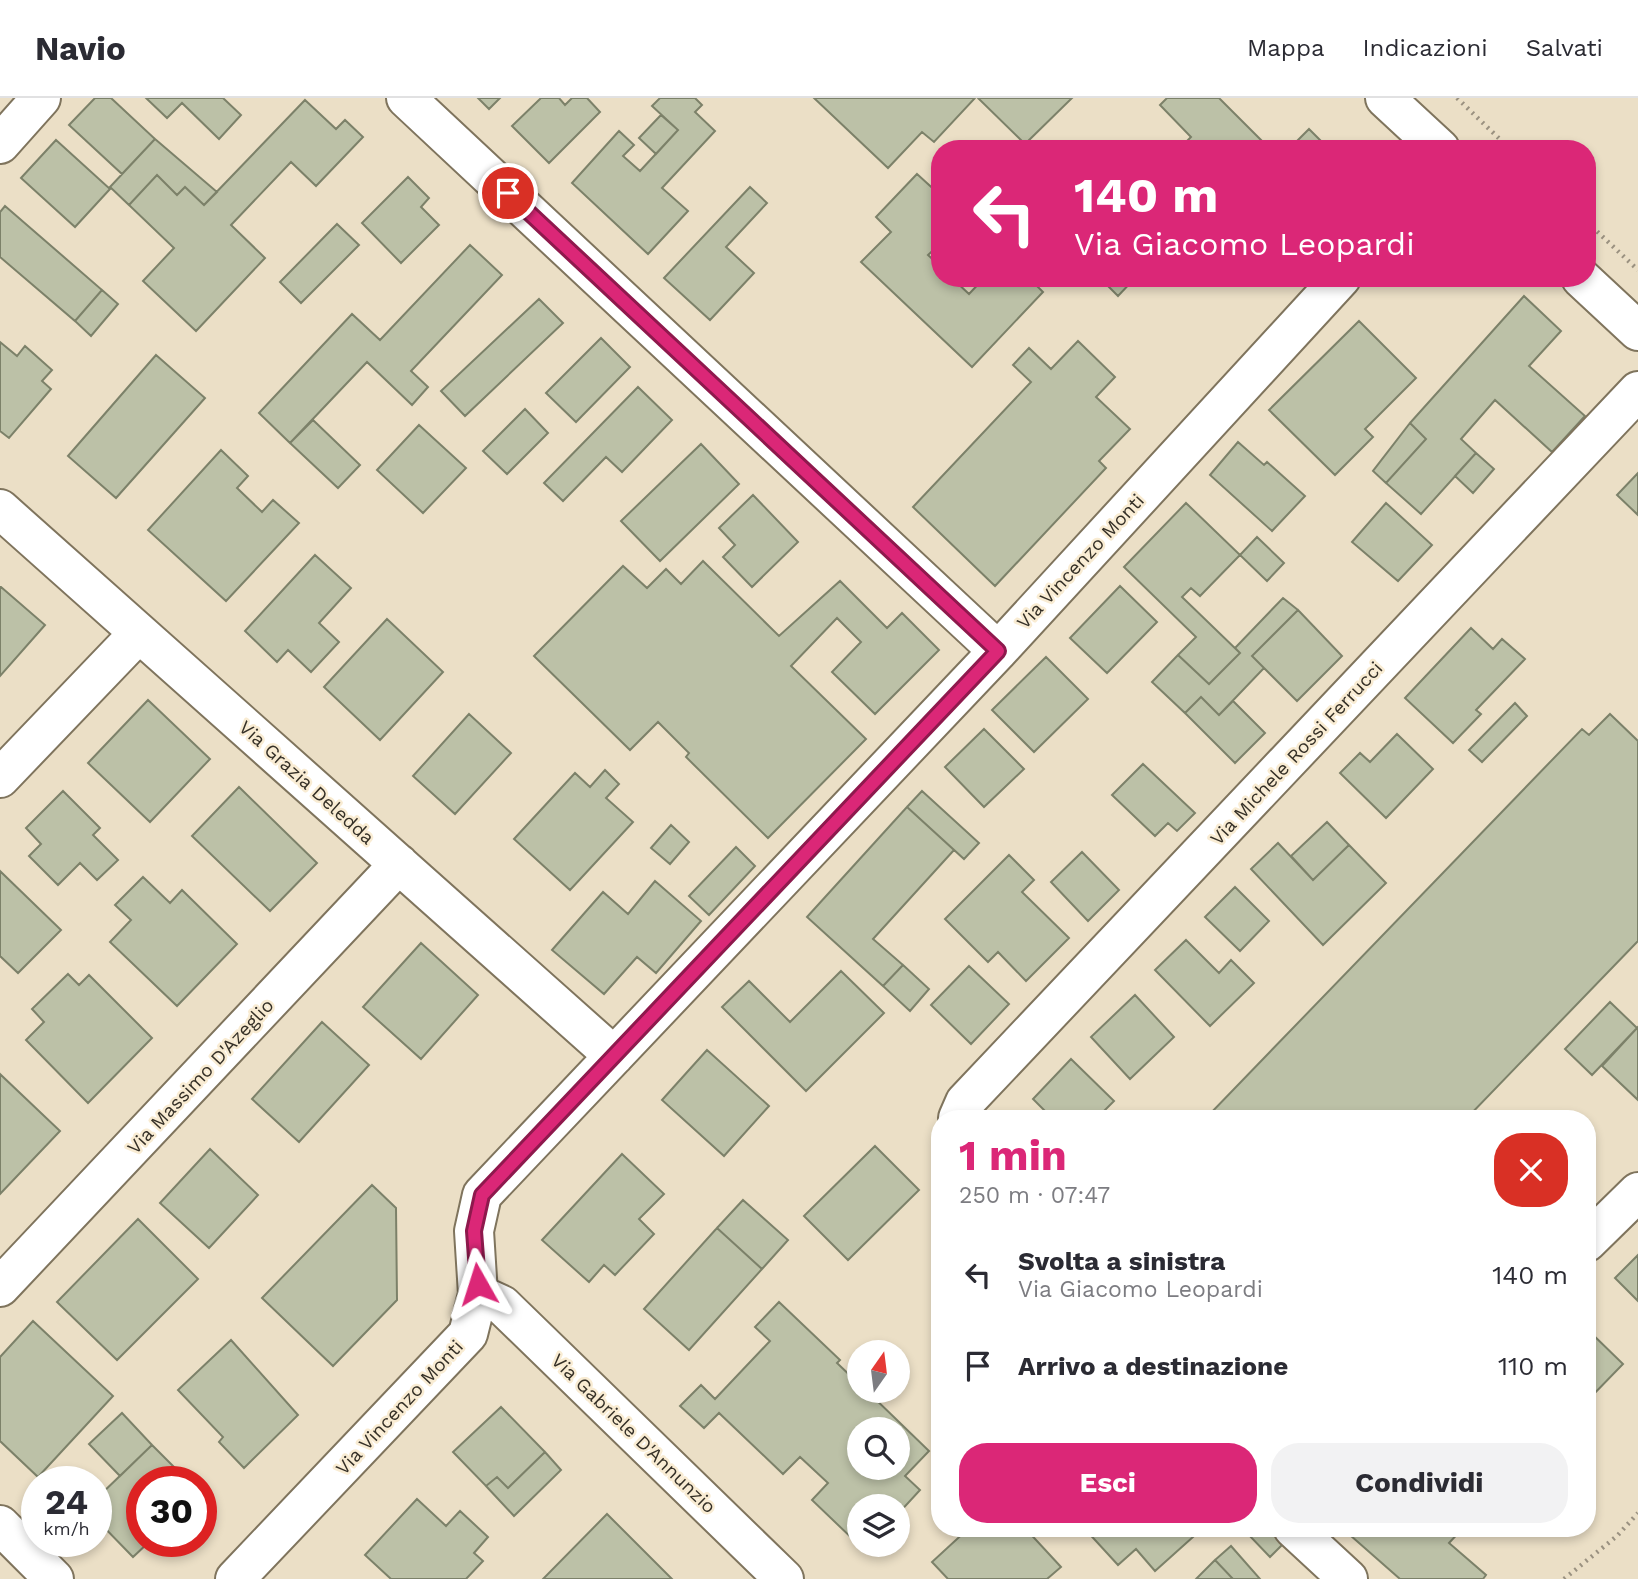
<!DOCTYPE html>
<html lang="it">
<head>
<meta charset="utf-8">
<style>
	body { margin:0; font-family:"Work Sans",sans-serif; background:#f2f2f3; color:#2b2b33; height:100vh; display:flex; flex-direction:column; font-size:26px; white-space:nowrap }
	* { box-sizing:border-box; margin:0 }
	p { font-size:23px; color:#7c7c81 }
	.icon { flex:none; width:38px; height:38px; fill:none; stroke:currentColor; stroke-width:2; stroke-linecap:round; stroke-linejoin:round }
	.map { position:relative; flex:1; overflow:hidden }
	.details { position:absolute; left:931px; top:1012px; width:665px; height:427px; display:flex; flex-direction:column; background:#fff; border-radius:28px; box-shadow:0 4px 10px #0003 }
	.details>* { flex:none }
	.guide { position:absolute; left:931px; top:42px; width:665px; height:147px; border-radius:28px; box-shadow:0 4px 10px #0003; background:#db2777; color:#fff; overflow:hidden }
	.needle { width:46px; rotate:14deg }
	.buttons { position:absolute; left:847px; top:1242px; display:grid; gap:14px }
	.buttons a { display:grid; place-items:center; width:63px; height:63px; border-radius:50%; background:#fff; box-shadow:0 4px 10px #0003; font-size:35px }
	.speed { position:absolute; left:21px; top:1368px; display:flex; gap:14px; font-size:35px; font-weight:700; text-align:center }
	.speed>* { display:grid; place-content:center; width:91px; height:91px; border-radius:50%; background:#fff; box-shadow:0 4px 10px #0003; line-height:1 }
	.speed small { font-size:18px; font-weight:400 }
	.speed .limit { border:10px solid #d22; background:#fff; color:#111 }
	.pin { position:absolute; display:grid; place-items:center; width:60px; height:60px; color:#fff; margin:-30px; border:4px solid #fff; border-radius:50%; box-shadow:0 2px 7px #0007 }
	.me { position:absolute; width:77px; margin:-38px; rotate:354deg; stroke-linejoin:round; filter:drop-shadow(0 0 5px #0008) }
	.turn { display:flex; align-items:center; gap:24px; height:147px; padding:0 28px; font-size:32px }
	.turn .icon { width:91px; height:91px; stroke-width:2.5 }
	.turn b { display:block; font-size:49px; line-height:60px }
	.round { display:grid; place-items:center; flex:none; width:74px; height:74px; border-radius:28px; background:#f2f2f3 }
	.head { display:flex; align-items:center; justify-content:space-between; height:119px; padding:0 28px }
	h1 { font-size:42px; font-weight:700; line-height:52px; color:#db2777 }
	.primary-button { display:flex; gap:14px; margin-top:auto; padding:14px 28px }
	.primary-button a { flex:1; height:80px; border-radius:28px; background:#db2777; color:#fff; font-size:28px; font-weight:700; line-height:80px; text-align:center }
	.primary-button a+a { background:#f2f2f3; color:#2b2b33 }
	ul { padding:0; list-style:none }
	li { display:flex; align-items:center; gap:21px; height:91px; padding:0 28px }
	li div { flex:1 }
	li b { display:block; font-size:26px }
	li em { font-style:normal }
	header { display:flex; align-items:center; gap:42px; box-sizing:border-box; height:98px; padding:0 35px; background:#fff; border-bottom:2px solid #e1e1e2 }
	header strong { font-size:33px }
	nav { display:flex; gap:38px; margin-inline-start:auto; font-size:24px }
	.map>svg:first-child { display:block }
</style>
</head>
<body>
<header>
<strong>Navio</strong>
<nav><a>Mappa</a><a>Indicazioni</a><a>Salvati</a></nav>
</header>
<div class="map">
<svg width="1638" height="1481" viewBox="0 0 1638 1481">
	<rect width="100%" height="100%" fill="#ebdfc6"/>
	<path fill="#bcc1a7" stroke="#7c8169" stroke-width="2" fill-rule="evenodd" d="M 95,0 L 111,0 L 155,41 L 122,76 L 69,27 Z
		M 146,0 L 223,0 L 241,17 L 219,41 L 182,5 L 167,20 Z
		M 478,0 L 500,0 L 489,11 Z
		M 541,0 L 559,0 L 565,7 L 572,0 L 587,0 L 600,14 L 549,65 L 512,28 Z
		M 660,0 L 695,0 L 702,7 L 695,14 L 715,33 L 662,90 L 688,113 L 648,156 L 572,85 L 619,33 L 634,47 L 623,58 L 640,73 L 678,32 L 652,8 Z
		M 814,0 L 975,0 L 934,44 L 922,34 L 888,70 Z
		M 978,0 L 1072,0 L 1025,46 Z
		M 1167,0 L 1219,0 L 1270,51 L 1179,51 L 1191,39 L 1160,7 Z
		M 305,2 L 336,31 L 345,22 L 363,39 L 316,88 L 291,64 L 231,127 L 265,160 L 196,233 L 143,183 L 174,150 L 129,107 L 157,77 L 177,97 L 185,89 L 204,107 Z
		M 661,17 L 678,32 L 656,56 L 639,40 Z
		M 1309,31 L 1329,51 L 1289,51 Z
		M 155,41 L 217,94 L 204,107 L 185,89 L 177,97 L 157,77 L 129,107 L 110,89 Z
		M 56,42 L 110,91 L 75,129 L 21,80 Z
		M 917,76 L 940,97 L 940,146 L 928,157 L 940,168 L 940,180 L 952,180 L 969,196 L 984,180 L 1029,180 L 1043,194 L 972,269 L 861,164 L 891,134 L 876,119 Z
		M 408,79 L 429,100 L 421,109 L 439,127 L 401,165 L 362,125 Z
		M 750,89 L 767,105 L 726,149 L 754,175 L 710,222 L 664,180 Z
		M 5,108 L 102,192 L 75,223 L 0,159 L 0,114 Z
		M 337,126 L 359,147 L 301,205 L 280,184 Z
		M 470,147 L 502,177 L 411,273 L 428,289 L 412,307 L 367,264 L 290,345 L 259,315 L 352,216 L 380,242 Z
		M 1100,180 L 1135,180 L 1118,198 Z
		M 102,192 L 118,206 L 91,238 L 75,223 Z
		M 1524,198 L 1561,233 L 1529,268 L 1585,318 L 1552,354 L 1495,302 L 1461,341 L 1476,355 L 1421,416 L 1386,385 L 1426,341 L 1410,325 Z
		M 539,201 L 563,225 L 465,318 L 441,293 Z
		M 1359,223 L 1416,280 L 1365,331 L 1373,339 L 1335,377 L 1269,312 Z
		M 601,240 L 630,269 L 576,324 L 546,295 Z
		M 1078,243 L 1115,279 L 1096,299 L 1130,331 L 1099,363 L 1106,370 L 995,488 L 913,409 L 1031,284 L 1013,267 L 1029,250 L 1051,271 Z
		M 0,244 L 17,258 L 25,248 L 52,272 L 42,283 L 51,291 L 9,340 L 0,333 Z
		M 156,257 L 205,300 L 116,400 L 68,358 Z
		M 638,289 L 672,322 L 622,374 L 606,359 L 563,403 L 544,385 Z
		M 525,311 L 548,335 L 507,376 L 483,353 Z
		M 313,322 L 360,367 L 338,390 L 290,345 Z
		M 1410,325 L 1426,341 L 1386,385 L 1373,373 Z
		M 419,327 L 466,370 L 423,415 L 377,372 Z
		M 1238,344 L 1264,367 L 1267,364 L 1305,398 L 1272,433 L 1210,377 Z
		M 701,346 L 739,386 L 660,463 L 621,423 Z
		M 221,352 L 248,378 L 237,390 L 262,414 L 273,402 L 299,425 L 226,503 L 148,432 Z
		M 1476,355 L 1494,371 L 1473,395 L 1455,378 Z
		M 1638,375 L 1638,417 L 1617,397 Z
		M 753,397 L 798,444 L 752,489 L 723,459 L 735,447 L 719,430 Z
		M 1186,405 L 1240,457 L 1200,498 L 1191,490 L 1182,499 L 1240,555 L 1209,586 L 1178,557 L 1196,539 L 1124,469 Z
		M 1386,405 L 1432,447 L 1398,483 L 1352,444 Z
		M 1257,439 L 1284,465 L 1267,483 L 1240,457 Z
		M 315,457 L 351,490 L 319,525 L 339,544 L 311,574 L 288,552 L 277,564 L 245,533 Z
		M 703,463 L 779,538 L 840,483 L 887,530 L 902,515 L 939,552 L 875,616 L 832,574 L 861,544 L 837,520 L 791,568 L 866,641 L 768,740 L 686,659 L 689,655 L 658,624 L 630,652 L 534,558 L 623,468 L 647,490 L 666,471 L 681,486 Z
		M 1120,488 L 1157,524 L 1107,575 L 1070,540 Z
		M 1,489 L 45,527 L 0,578 L 0,489 Z
		M 1283,500 L 1298,512 L 1252,558 L 1264,570 L 1219,617 L 1201,599 L 1185,615 L 1152,584 L 1178,557 L 1209,586 L 1240,555 L 1235,550 Z
		M 1298,512 L 1342,558 L 1297,603 L 1252,558 Z
		M 387,521 L 443,574 L 380,642 L 324,589 Z
		M 1471,530 L 1493,551 L 1502,541 L 1525,561 L 1476,612 L 1481,616 L 1453,645 L 1405,600 Z
		M 1046,559 L 1088,601 L 1034,654 L 992,612 Z
		M 1201,599 L 1219,617 L 1233,603 L 1265,635 L 1235,665 L 1185,615 Z
		M 148,602 L 210,661 L 150,724 L 88,665 Z
		M 1515,605 L 1527,618 L 1482,664 L 1469,652 Z
		M 469,616 L 511,655 L 455,716 L 413,678 Z
		M 1610,616 L 1638,643 L 1638,843 L 1467,1020 L 1206,1020 L 1582,631 L 1589,637 Z
		M 984,631 L 1024,671 L 984,709 L 945,669 Z
		M 1397,636 L 1433,671 L 1386,720 L 1340,675 L 1360,655 L 1370,664 Z
		M 1143,666 L 1195,715 L 1177,733 L 1168,725 L 1155,738 L 1112,697 Z
		M 605,672 L 619,686 L 606,700 L 633,724 L 570,792 L 514,741 L 575,675 L 590,689 Z
		M 239,689 L 317,765 L 270,813 L 192,738 Z
		M 63,693 L 100,730 L 93,737 L 118,762 L 97,782 L 80,765 L 58,787 L 29,758 L 41,746 L 26,730 Z
		M 922,693 L 979,745 L 964,761 L 907,709 Z
		M 907,709 L 954,752 L 873,841 L 903,867 L 883,888 L 807,819 Z
		M 1327,724 L 1349,747 L 1313,782 L 1291,758 Z
		M 671,727 L 689,744 L 670,766 L 651,750 Z
		M 1278,745 L 1313,782 L 1349,747 L 1386,785 L 1323,847 L 1251,771 Z
		M 736,749 L 755,768 L 709,817 L 689,798 Z
		M 1082,754 L 1119,792 L 1088,823 L 1051,784 Z
		M 1009,757 L 1034,782 L 1022,794 L 1069,840 L 1026,883 L 998,854 L 988,864 L 945,821 Z
		M 0,773 L 61,832 L 18,875 L 0,858 Z
		M 143,779 L 170,805 L 182,792 L 237,846 L 177,908 L 110,844 L 131,822 L 115,807 Z
		M 655,783 L 701,823 L 656,875 L 637,859 L 604,896 L 552,852 L 603,794 L 628,816 Z
		M 1235,789 L 1269,823 L 1240,853 L 1205,819 Z
		M 1186,842 L 1219,875 L 1231,862 L 1254,885 L 1210,928 L 1155,872 Z
		M 421,845 L 478,897 L 421,961 L 363,909 Z
		M 903,867 L 929,891 L 910,913 L 883,888 Z
		M 969,868 L 1009,906 L 971,946 L 931,907 Z
		M 841,873 L 884,915 L 806,993 L 722,909 L 749,883 L 790,924 Z
		M 68,876 L 79,887 L 89,877 L 152,940 L 88,1005 L 26,942 L 44,924 L 32,911 Z
		M 1135,897 L 1174,939 L 1130,981 L 1091,939 Z
		M 1610,904 L 1637,930 L 1592,977 L 1565,951 Z
		M 322,924 L 369,967 L 299,1044 L 252,1001 Z
		M 1638,929 L 1638,1002 L 1602,968 Z
		M 707,952 L 769,1008 L 724,1058 L 662,1002 Z
		M 1071,961 L 1114,1003 L 1097,1020 L 1052,1020 L 1033,1001 Z
		M 0,976 L 60,1033 L 0,1096 Z
		M 875,1048 L 919,1092 L 848,1162 L 804,1118 Z
		M 210,1051 L 258,1097 L 209,1150 L 160,1105 Z
		M 622,1056 L 664,1096 L 639,1121 L 654,1136 L 615,1177 L 604,1167 L 589,1184 L 542,1142 Z
		M 372,1087 L 396,1110 L 397,1202 L 333,1268 L 262,1200 Z
		M 743,1102 L 788,1142 L 762,1171 L 717,1130 Z
		M 138,1121 L 198,1181 L 117,1262 L 57,1204 Z
		M 717,1130 L 762,1171 L 689,1252 L 644,1211 Z
		M 1638,1157 L 1638,1203 L 1615,1180 Z
		M 779,1204 L 840,1262 L 837,1265 L 859,1286 L 859,1293 L 867,1293 L 929,1353 L 905,1378 L 920,1392 L 898,1416 L 898,1409 L 859,1409 L 859,1447 L 812,1402 L 828,1385 L 800,1359 L 783,1376 L 719,1315 L 704,1330 L 680,1308 L 701,1287 L 715,1301 L 770,1243 L 755,1229 ZM 859,1332 L 898,1332 L 898,1370 L 859,1370 Z
		M 33,1223 L 113,1298 L 38,1379 L 0,1343 L 0,1259 Z
		M 1587,1231 L 1623,1266 L 1587,1303 Z
		M 231,1242 L 298,1317 L 244,1370 L 219,1344 L 223,1339 L 178,1292 Z
		M 501,1309 L 545,1354 L 508,1390 L 497,1379 L 486,1388 L 453,1354 Z
		M 122,1315 L 152,1347 L 120,1378 L 89,1346 Z
		M 152,1347 L 189,1384 L 142,1384 L 142,1444 L 149,1444 L 133,1459 L 96,1421 L 96,1401 Z
		M 545,1354 L 561,1372 L 514,1418 L 486,1388 L 497,1379 L 508,1390 Z
		M 201,1397 L 211,1407 L 201,1416 Z
		M 417,1401 L 446,1428 L 460,1413 L 488,1439 L 474,1455 L 483,1463 L 466,1481 L 391,1481 L 365,1457 Z
		M 607,1416 L 672,1481 L 543,1481 Z
		M 969,1430 L 1025,1430 L 1061,1469 L 1047,1481 L 948,1481 L 932,1464 Z
		M 1084,1430 L 1203,1430 L 1155,1473 L 1136,1451 L 1118,1467 Z
		M 1247,1430 L 1275,1430 L 1287,1442 L 1270,1459 L 1245,1433 Z
		M 1342,1430 L 1463,1430 L 1449,1445 L 1486,1477 L 1483,1481 L 1400,1481 Z
		M 1231,1448 L 1260,1481 L 1233,1481 L 1215,1462 Z
		M 1215,1462 L 1233,1481 L 1196,1481 Z"/>
	<g fill="none" stroke-linecap="round" stroke-linejoin="round">
		<defs>
			<path id="minor" d="M 406,0 L 998,553
				M 1385,0 L 1440,51
				M 0,46 L 41,0
				M 1581,180 L 1638,233
				M 0,411 L 614,958
				M 0,680 L 139,535
				M 958,1020 L 965,1004 L 1638,293
				M 1587,1144 L 1638,1094
				M 0,1189 L 399,766
				M 478,1196 L 502,1207 L 784,1481
				M 0,1427 L 54,1481
				M 1293,1430 L 1348,1481
				M 235,1481 L 468,1236 L 478,1196 L 474,1133 L 482,1097 L 998,553 L 1341,180"/>
		</defs>
		<use href="#minor" stroke="#7f745d" stroke-width="42"/>
		<path stroke="#9a9180" stroke-width="4.5" stroke-dasharray="2 5" stroke-linecap="butt" d="M 1457,0 L 1510,51
			M 1587,124 L 1638,172
			M 1564,1481 L 1617,1438 L 1638,1415"/>
		<use href="#minor" stroke="#fff" stroke-width="38"/>
	</g>
	<g fill="none" stroke-linecap="round" stroke-linejoin="round">
		<defs>
			<path id="route" d="M 478,1186 L 474,1133 L 482,1097 L 998,553 L 508,95"/>
		</defs>
		<use href="#route" stroke="#8e194d" stroke-width="18"/>
		<use href="#route" stroke="#db2777" stroke-width="12"/>
	</g>
	<g text-anchor="middle" stroke-width="5" stroke-linejoin="round" paint-order="stroke">
		<g font-size="19" fill="#353027" stroke="#f9ecd3">
			<text transform="translate(1080 463) rotate(-47)" y="7">Via Vincenzo Monti</text>
			<text transform="translate(1296 655) rotate(-47)" y="7">Via Michele Rossi Ferrucci</text>
			<text transform="translate(307 684) rotate(42)" y="7">Via Grazia Deledda</text>
			<text transform="translate(200 978) rotate(-47)" y="7">Via Massimo D'Azeglio</text>
			<text transform="translate(399 1309) rotate(-47)" y="7">Via Vincenzo Monti</text>
			<text transform="translate(634 1335) rotate(44)" y="7">Via Gabriele D'Annunzio</text>
		</g>
	</g>
</svg>
<div class="buttons">
<a><svg class="needle" viewBox="-14 -14 28 28"><path d="M0-13l5 13h-10z" fill="#e53935"/><path d="M0 13l5-13h-10z" fill="#7c7c81"/></svg></a>
<a><svg class="icon" aria-label="search" viewBox="0 0 24 24"><circle cx="10" cy="10" r="6"/><path d="M15 15l6 6"/></svg></a>
<a><svg class="icon" aria-label="layers" viewBox="0 0 24 24"><path d="M12 4l9 5-9 5-9-5zM3 14l9 5 9-5"/></svg></a>
</div>
<div class="speed"><div>24<small>km/h</small></div><div class="limit">30</div></div>
<div class="pin" style="left:508px;top:95px;background:#d93025"><svg class="icon" aria-label="arrive" viewBox="0 0 24 24"><path d="M6 21V4h12l-3 4 3 4H6"/></svg></div>
<svg class="me" style="left:478px;top:1186px" viewBox="-20 -20 40 40"><path d="M0-17L14 15 0 8-14 15z" fill="#db2777" stroke="#fff" stroke-width="4"/></svg>
<div class="guide">
<div class="turn"><svg class="icon" aria-label="left" viewBox="0 0 24 24"><path d="M17 20v-9H6M10 6l-5 5 5 5"/></svg><div><b>140 m</b>Via Giacomo Leopardi</div></div>
</div>
<section class="details">
<div class="head"><div><h1>1 min</h1><p>250 m · 07:47</p></div><a class="round" style="background:#d93025;color:#fff"><svg class="icon" aria-label="close" viewBox="0 0 24 24"><path d="M6 6l12 12M18 6L6 18"/></svg></a></div>
<ul>
<li><svg class="icon" aria-label="left" viewBox="0 0 24 24"><path d="M17 20v-9H6M10 6l-5 5 5 5"/></svg><div><b>Svolta a sinistra</b><p>Via Giacomo Leopardi</p></div><em>140 m</em></li>
<li><svg class="icon" aria-label="arrive" viewBox="0 0 24 24"><path d="M6 21V4h12l-3 4 3 4H6"/></svg><div><b>Arrivo a destinazione</b></div><em>110 m</em></li>
</ul>
<div class="primary-button"><a>Esci</a><a>Condividi</a></div>
</section>
</div>
</body>
</html>
